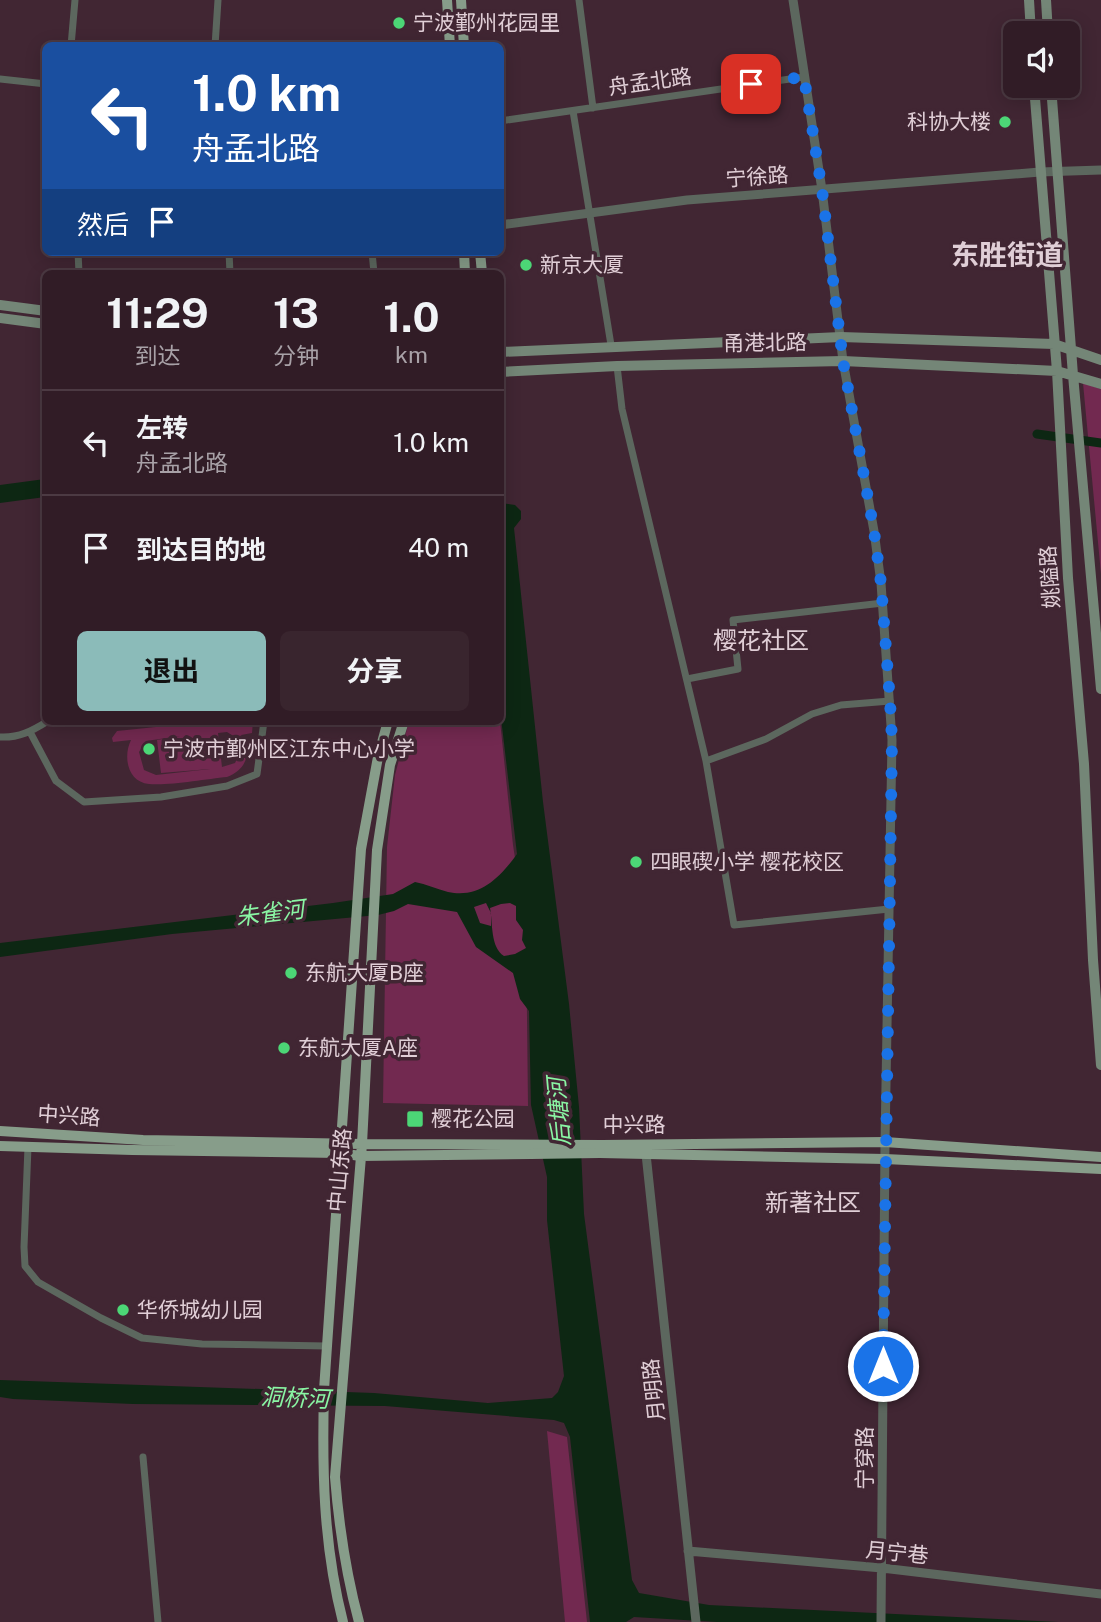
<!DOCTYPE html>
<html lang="zh">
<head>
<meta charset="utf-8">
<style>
	body { margin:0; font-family:"Public Sans","Noto Sans SC",sans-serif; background:#39252e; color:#f1f3f6; height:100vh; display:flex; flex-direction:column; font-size:26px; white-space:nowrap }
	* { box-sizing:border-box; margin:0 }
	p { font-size:23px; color:#a8a1a7 }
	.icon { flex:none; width:38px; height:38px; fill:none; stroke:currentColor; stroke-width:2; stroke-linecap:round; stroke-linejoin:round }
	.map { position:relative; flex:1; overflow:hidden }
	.drawer { position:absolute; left:42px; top:270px; width:462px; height:455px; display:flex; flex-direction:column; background:#311c26; border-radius:10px; box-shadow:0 4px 18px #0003,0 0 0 2px #4c3a43 }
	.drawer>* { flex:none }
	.banner { position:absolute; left:42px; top:42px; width:462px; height:214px; border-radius:10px; box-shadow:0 4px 18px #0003,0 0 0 2px #4c3a43; background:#1a4fa0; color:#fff; overflow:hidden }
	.controls { position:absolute; left:1003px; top:21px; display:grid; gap:14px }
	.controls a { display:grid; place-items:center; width:77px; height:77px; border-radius:10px; background:#311c26; box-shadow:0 4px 18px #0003,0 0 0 2px #4c3a43; font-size:35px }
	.pin { position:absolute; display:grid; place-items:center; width:60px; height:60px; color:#fff; margin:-30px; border-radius:14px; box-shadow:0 4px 10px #0006 }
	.me { position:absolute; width:77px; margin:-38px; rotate:0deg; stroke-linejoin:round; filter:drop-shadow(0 0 5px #0008) }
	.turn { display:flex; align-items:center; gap:24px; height:147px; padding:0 35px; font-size:32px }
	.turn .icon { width:91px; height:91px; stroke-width:2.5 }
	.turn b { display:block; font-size:49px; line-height:60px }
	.then { display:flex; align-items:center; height:66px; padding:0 35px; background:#0003; gap:14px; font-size:26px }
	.eta { display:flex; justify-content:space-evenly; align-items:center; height:119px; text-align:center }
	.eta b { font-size:42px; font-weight:700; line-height:49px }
	.action { display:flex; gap:14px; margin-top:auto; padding:14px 35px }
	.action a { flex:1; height:80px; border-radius:10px; background:#8bbbb9; color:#111; font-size:28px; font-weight:700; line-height:80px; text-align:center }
	.action a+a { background:#39252e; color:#f1f3f6 }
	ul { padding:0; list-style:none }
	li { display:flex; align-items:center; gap:21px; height:105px; padding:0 35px; border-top:2px solid #4c3a43 }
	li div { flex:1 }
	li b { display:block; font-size:26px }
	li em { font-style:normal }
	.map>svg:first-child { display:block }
</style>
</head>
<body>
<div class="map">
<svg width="1101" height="1622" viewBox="0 0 1101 1622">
	<rect width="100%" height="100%" fill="#412633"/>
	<path fill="#722950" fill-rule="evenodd" d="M 1083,383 L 1101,389 L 1101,574 Z
		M 214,721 L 253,721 L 252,733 L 241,735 C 253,752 246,770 227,777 C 206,779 168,786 149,784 C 127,782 123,756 131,740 L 113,742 L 112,738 L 117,731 ZM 227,732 L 235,737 L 241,751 L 235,763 L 222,767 L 218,733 ZM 180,736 L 157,740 L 161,773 L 210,769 L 156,775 L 144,770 L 139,752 L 146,741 Z
		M 409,721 L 500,721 L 513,845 L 526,929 L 528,1106 L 383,1103 L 387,847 L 395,775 Z
		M 547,1431 L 567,1437 L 587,1622 L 565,1622 Z"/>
	<path fill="#0d2713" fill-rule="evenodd" d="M 45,479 L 45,497 L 0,503 L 0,485 Z
		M 501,503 L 515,505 L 521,511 L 521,519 L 514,528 L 543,802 L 569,1004 L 579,1107 L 584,1214 L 632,1580 L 639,1593 L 709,1605 L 1058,1622 L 717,1622 L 634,1617 L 626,1622 L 590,1622 L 570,1437 L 564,1423 L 554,1420 L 385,1406 L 133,1404 L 13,1399 L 0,1397 L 0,1380 L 374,1393 L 488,1403 L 552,1398 L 558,1392 L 564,1376 L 547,1220 L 547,1177 L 531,1105 L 529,1011 L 520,999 L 513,973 L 476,947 L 457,912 L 408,904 L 394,911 L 378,915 L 172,934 L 0,957 L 0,943 L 333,903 L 393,894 L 415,882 C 426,884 437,889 448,892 C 479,899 500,878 517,854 L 500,709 ZM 486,903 L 491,913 L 491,926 L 480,923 L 474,907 ZM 510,903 L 516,906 L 516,920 L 523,930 L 522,940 L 526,948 L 515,954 L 504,956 C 490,947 493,923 490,908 L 501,904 Z"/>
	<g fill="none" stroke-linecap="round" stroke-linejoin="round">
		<path stroke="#0d2713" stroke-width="9" d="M 1037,434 L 1101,443"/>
		<path stroke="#5c675e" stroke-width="7" d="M 579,0 L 593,108
			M 71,46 L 75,0
			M 215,46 L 218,0
			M 0,79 L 46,84
			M 573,111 L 611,345
			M 500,121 L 804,77
			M 78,252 L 79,273
			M 229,252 L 230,273
			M 372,252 L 374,273
			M 617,366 L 622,409 L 706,761 L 766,739 L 812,714 L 841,705 L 890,701
			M 687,679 L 738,669 L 733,620 L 883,603
			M 30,732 L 56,781 L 84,802 L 161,797 L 227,786 L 257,774 L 264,721
			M 0,737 C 19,738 32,731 48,721
			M 706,761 L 734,925 L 889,909
			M 28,1147 L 24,1247 L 25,1266 L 38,1282 L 101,1318 L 142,1338 L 202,1344 L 327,1346
			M 143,1457 L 158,1622"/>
		<path stroke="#5c675e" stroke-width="9" d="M 793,0 L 822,190 L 843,361 L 874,531 L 881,583 L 892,740 L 885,1142 L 881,1622
			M 500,225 L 687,200 L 1040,172 L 1101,170
			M 646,1154 L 696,1622
			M 688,1551 L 882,1568 L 1101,1594"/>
		<path stroke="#748677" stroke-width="10" d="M 1029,0 L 1031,33
			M 1046,0 L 1048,33
			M 1034,86 L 1057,371 L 1068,578 L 1084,764 L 1093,960 L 1101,1065
			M 1051,86 L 1073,375 L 1101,689
			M 0,305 L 46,311
			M 0,318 L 46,324
			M 500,352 L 841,337 L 1054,344 L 1101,360
			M 500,372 L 617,366 L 843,361 L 1057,371 L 1101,384"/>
		<path stroke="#879d8a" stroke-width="10" d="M 447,0 L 450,46
			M 461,0 L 464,46
			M 464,252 L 465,273
			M 480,252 L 482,273
			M 0,1131 L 143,1140 L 362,1144 L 602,1145 L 885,1142 L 1101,1157
			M 0,1146 L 132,1150 L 340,1153 L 360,1156 L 531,1154
			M 600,1153 L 885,1159 L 1101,1169
			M 343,1622 C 323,1544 322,1469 324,1390 L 361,849 L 378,757 L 388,721
			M 359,1622 C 346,1574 339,1527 335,1477 L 362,1144 L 377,850 L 390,765 L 404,721"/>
		<path stroke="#879d8a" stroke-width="10" d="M 531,1154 L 600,1153"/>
	</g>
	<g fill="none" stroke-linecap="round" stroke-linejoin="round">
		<path stroke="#1a73e8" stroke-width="12" stroke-dasharray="0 21.6" d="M 751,84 L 804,77 L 822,190 L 843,361 L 874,531 L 881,583 L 890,701 L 892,740 L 883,1366"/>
	</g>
	<g fill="#4cd676" stroke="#412633" stroke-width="2.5">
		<circle cx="399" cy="23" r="7"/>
		<circle cx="1005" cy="122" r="7"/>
		<circle cx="526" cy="265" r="7"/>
		<circle cx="149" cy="749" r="7"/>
		<circle cx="636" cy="862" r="7"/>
		<circle cx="291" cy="973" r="7"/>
		<circle cx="284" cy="1048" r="7"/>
		<rect x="406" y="1110" width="18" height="18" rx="3.5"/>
		<circle cx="123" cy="1310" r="7"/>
	</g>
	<g text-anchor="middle" stroke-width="7" stroke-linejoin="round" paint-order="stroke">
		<g font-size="21" fill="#e0ced6" stroke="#412633" text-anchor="start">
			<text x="413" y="30">宁波鄞州花园里</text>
			<text x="991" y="129" text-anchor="end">科协大楼</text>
			<text x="540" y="272">新京大厦</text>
			<text x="163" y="756">宁波市鄞州区江东中心小学</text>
			<text x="650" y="869">四眼碶小学 樱花校区</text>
			<text x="305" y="980">东航大厦B座</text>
			<text x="298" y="1055">东航大厦A座</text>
			<text x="431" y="1126">樱花公园</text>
			<text x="137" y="1317">华侨城幼儿园</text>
		</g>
		<g font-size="21" fill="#e0ced6" stroke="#412633">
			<text transform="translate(650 82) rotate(-8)" y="7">舟孟北路</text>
			<text transform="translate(757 177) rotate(-4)" y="7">宁徐路</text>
			<text transform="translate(765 343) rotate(-1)" y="7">甬港北路</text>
			<text transform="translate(1050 577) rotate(-94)" y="7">姚隘路</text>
			<text transform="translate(69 1116) rotate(4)" y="7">中兴路</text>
			<text x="634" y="1132">中兴路</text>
			<text transform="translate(340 1170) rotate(-85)" y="7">中山东路</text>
			<text transform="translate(654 1390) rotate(-96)" y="7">月明路</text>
			<text transform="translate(865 1458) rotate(-90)" y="7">宁穿路</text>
			<text transform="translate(897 1553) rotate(6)" y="7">月宁巷</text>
		</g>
		<g font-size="23" font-style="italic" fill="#8af6a4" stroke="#412633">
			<text transform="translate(270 913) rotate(-7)" y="8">朱雀河</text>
			<text transform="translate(559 1112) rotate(-95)" y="8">后塘河</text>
			<text transform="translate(295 1398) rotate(2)" y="8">洞桥河</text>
		</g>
		<g font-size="24" fill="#e0ced6" stroke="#412633">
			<text x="761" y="649">樱花社区</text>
			<text x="813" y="1211">新著社区</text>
		</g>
		<g font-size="28" font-weight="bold" fill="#e0ced6" stroke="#412633">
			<text x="1007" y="265">东胜街道</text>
		</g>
	</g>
</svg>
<div class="controls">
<a><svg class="icon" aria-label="sound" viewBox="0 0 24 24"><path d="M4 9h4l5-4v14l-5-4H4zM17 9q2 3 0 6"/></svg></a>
</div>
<div class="pin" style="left:751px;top:84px;background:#d93025"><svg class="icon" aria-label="arrive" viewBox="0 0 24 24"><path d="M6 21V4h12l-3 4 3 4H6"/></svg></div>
<svg class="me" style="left:883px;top:1366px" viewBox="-20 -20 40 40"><circle r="17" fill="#1a73e8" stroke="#fff" stroke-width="3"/><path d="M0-11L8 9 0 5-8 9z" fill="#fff"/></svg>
<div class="banner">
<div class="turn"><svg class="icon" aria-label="left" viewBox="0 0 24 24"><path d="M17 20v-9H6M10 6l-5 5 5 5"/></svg><div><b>1.0 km</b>舟孟北路</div></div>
<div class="then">然后<svg class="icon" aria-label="arrive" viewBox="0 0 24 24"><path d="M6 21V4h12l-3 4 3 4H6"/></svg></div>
</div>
<section class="drawer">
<div class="eta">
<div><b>11:29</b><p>到达</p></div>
<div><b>13</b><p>分钟</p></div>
<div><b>1.0</b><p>km</p></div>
</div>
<ul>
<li><svg class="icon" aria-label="left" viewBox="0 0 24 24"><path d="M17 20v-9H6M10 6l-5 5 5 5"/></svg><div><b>左转</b><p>舟孟北路</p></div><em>1.0 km</em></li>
<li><svg class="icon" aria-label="arrive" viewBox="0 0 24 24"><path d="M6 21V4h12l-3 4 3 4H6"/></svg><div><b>到达目的地</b></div><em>40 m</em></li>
</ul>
<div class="action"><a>退出</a><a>分享</a></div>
</section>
</div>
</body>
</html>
